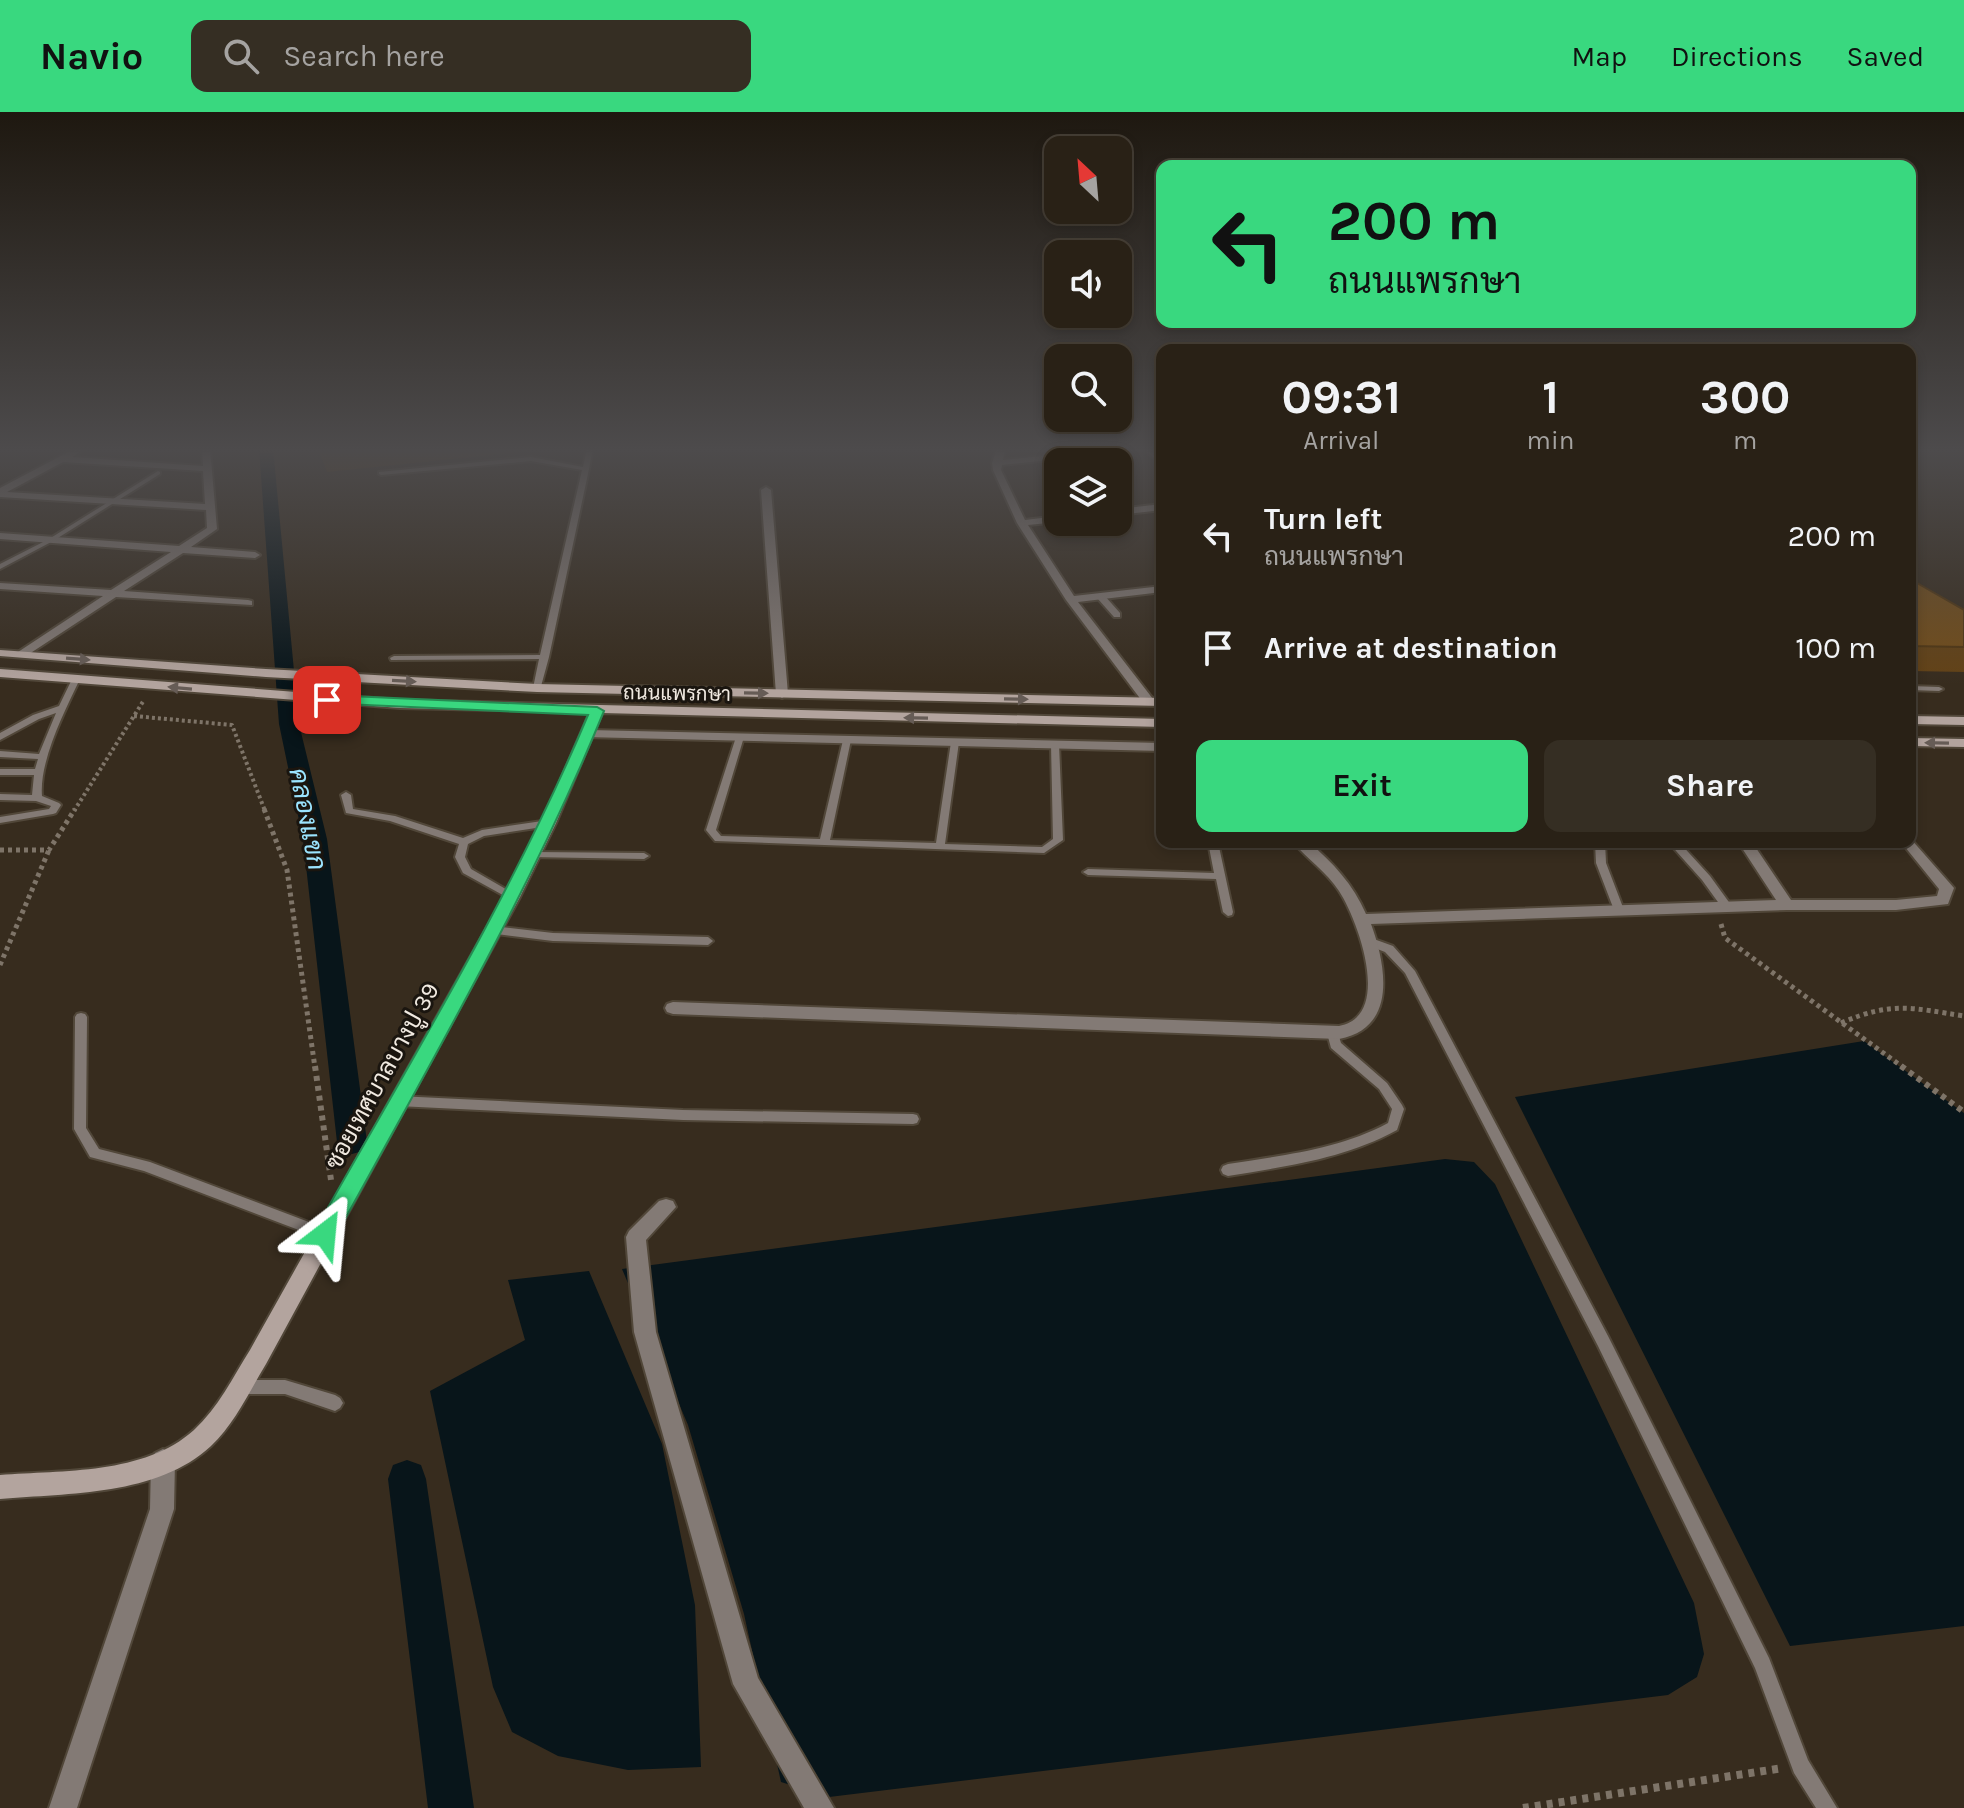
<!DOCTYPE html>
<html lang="en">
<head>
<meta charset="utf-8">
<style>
	body { margin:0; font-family:Karla,Sarabun,sans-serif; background:#352e23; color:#f1f3f6; height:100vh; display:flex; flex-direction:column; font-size:30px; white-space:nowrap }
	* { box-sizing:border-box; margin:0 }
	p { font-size:26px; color:#a5a3a1 }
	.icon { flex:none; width:44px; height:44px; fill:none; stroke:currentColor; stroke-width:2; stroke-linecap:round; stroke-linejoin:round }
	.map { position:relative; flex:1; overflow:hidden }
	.sheet { position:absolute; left:1156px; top:232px; width:760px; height:504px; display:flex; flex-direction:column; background:#292116; border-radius:16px; box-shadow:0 4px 12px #0003,0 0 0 2px #453e35 }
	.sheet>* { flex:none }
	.hud { position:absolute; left:1156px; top:48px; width:760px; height:168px; border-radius:16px; box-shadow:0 4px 12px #0003,0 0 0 2px #453e35; background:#39d87f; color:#111; overflow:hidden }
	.needle { width:52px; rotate:334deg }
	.buttons { position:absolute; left:1044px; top:24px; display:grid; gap:16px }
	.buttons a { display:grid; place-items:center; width:88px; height:88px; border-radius:16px; background:#292116; box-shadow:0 4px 12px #0003,0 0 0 2px #453e35; font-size:40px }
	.pin { position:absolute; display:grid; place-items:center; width:68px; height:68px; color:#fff; margin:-34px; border-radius:16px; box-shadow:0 4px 12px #0006 }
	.me { position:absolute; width:88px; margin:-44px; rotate:29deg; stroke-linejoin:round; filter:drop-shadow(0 0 6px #0008) }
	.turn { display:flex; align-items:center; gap:28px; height:168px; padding:0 40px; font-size:36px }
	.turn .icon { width:104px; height:104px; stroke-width:2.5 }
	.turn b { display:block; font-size:56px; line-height:68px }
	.eta { display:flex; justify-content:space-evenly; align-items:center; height:136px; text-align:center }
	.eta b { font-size:48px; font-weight:700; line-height:56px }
	.action { display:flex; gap:16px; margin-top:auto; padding:16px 40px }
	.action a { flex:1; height:92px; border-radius:16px; background:#39d87f; color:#111; font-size:32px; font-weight:700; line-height:92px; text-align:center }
	.action a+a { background:#352e23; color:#f1f3f6 }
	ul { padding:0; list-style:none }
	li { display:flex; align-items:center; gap:24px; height:112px; padding:0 40px }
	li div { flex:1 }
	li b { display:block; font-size:30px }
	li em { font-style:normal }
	header { display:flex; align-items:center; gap:48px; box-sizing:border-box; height:112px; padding:0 40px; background:#39d87f; color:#111 }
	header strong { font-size:38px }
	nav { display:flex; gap:44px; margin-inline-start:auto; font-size:28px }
	.search { width:560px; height:72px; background:#352e23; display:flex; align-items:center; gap:20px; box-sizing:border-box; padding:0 28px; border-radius:16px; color:#a5a3a1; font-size:30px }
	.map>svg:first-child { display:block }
</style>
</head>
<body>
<header>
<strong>Navio</strong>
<div class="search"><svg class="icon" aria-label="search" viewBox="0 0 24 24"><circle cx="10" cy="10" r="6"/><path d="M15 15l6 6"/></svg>Search here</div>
<nav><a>Map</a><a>Directions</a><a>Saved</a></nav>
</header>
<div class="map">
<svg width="1964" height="1696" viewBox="0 0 1964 1696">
	<rect width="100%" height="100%" fill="#372c1e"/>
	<path fill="#08151a" d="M 1864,929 L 1964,1001 L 1964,1514 L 1790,1534 L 1515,985 Z
		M 1445,1047 L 1474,1050 L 1495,1072 L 1694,1491 L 1704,1542 L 1697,1565 L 1668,1583 L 829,1685 L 781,1670 L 744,1502 L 688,1313 L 622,1157 Z
		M 589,1159 L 662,1332 L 695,1493 L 701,1655 L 628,1658 L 558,1644 L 512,1620 L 493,1575 L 430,1279 L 525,1228 L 508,1168 Z"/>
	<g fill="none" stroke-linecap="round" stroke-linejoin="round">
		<path fill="#08151a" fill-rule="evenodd" d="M 259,336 L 273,336 L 299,612 L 327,727 L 367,1030 L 363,1039 L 352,1042 L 341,1039 L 337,1030 L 303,727 L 279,612 Z
			M 407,1348 L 421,1353 L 426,1367 L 474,1696 L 428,1696 L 388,1367 L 393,1353 Z"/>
		<defs>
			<path id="lane" d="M 587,336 L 593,336 L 589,357 L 549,545 L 540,578 L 534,578 L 533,576 L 539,547 L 391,548 L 390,546 L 394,544 L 540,543 L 582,358 L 531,349 L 381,363 L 379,362 L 379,360 L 531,345 L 583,355 Z
				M 158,359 L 160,360 L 160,362 L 53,429 L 0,457 L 0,452 L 49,427 Z
				M 1098,483 L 1104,483 L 1120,501 L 1120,505 L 1114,505 L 1098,487 Z
				M 73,565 L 79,565 L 80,567 C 64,600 39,650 42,684 L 59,691 L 61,693 L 56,701 L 53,702 L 0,711 L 0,705 L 49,697 L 51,694 L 36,689 L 0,688 L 0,682 L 32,683 L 34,663 L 0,663 L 0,657 L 35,657 L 38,647 L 0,645 L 0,639 L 39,642 L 56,601 L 39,607 L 0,628 L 0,621 L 33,603 L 59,594 Z
				M 1910,574 L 1939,575 L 1943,577 L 1939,579 L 1910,578 Z
				M 740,622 L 744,625 L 716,718 L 721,724 L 820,727 L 843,628 L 847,625 L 851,628 L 830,728 L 936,731 L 951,630 L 955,627 L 959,630 L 945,732 L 1042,735 L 1053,727 L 1051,632 L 1055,629 L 1059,632 L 1063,728 L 1044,741 L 715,729 L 706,718 L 736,625 Z
				M 346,680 L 351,683 L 353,697 L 395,704 L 463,726 L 482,718 L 549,708 L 554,711 L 549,714 L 484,724 L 468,732 L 465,745 L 471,757 L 516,783 L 517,785 L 516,787 L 512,788 L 463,761 L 455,745 L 459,732 L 390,709 L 346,701 L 341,683 Z
				M 1208,730 L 1218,730 L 1233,800 L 1232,803 L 1228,804 L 1223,800 L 1216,767 L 1088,763 L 1083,760 L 1088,757 L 1214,761 Z
				M 1595,730 L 1605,730 L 1606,751 L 1624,798 L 1623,801 L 1619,802 L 1614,798 L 1596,751 Z
				M 1668,730 L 1679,730 L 1710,764 L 1731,793 L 1732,795 L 1731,797 L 1723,797 L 1702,768 Z
				M 534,740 L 644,741 L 649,744 L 644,747 L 530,745 L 529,743 L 530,741 Z
				M 493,814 L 553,821 L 708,825 L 713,829 L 708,833 L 553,829 L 489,821 L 488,818 Z
				M 1371,826 L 1393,834 L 1415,859 L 1608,1224 L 1769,1546 L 1808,1648 L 1837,1696 L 1816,1696 L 1794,1661 L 1755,1556 L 1598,1234 L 1405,861 L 1385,840 L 1367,833 L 1366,830 L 1367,827 Z
				M 81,901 L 85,902 L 87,905 L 86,1016 L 99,1037 L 150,1050 L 330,1118 L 332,1122 L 330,1126 L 325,1128 L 144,1059 L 90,1045 L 74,1017 L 75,905 L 77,902 Z
				M 1333,917 L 1337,918 L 1341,931 L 1387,971 L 1402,993 L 1404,997 L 1397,1018 C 1344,1047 1287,1054 1228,1064 L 1223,1062 L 1221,1058 L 1223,1054 L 1228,1052 C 1283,1043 1338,1038 1388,1011 L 1392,997 L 1379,977 L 1331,936 L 1327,921 L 1329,918 Z
				M 398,984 L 683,998 L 913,1002 L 917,1003 L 919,1007 L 917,1011 L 913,1012 L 683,1008 L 398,994 L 394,992 L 392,989 L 394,986 Z
				M 239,1268 L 285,1268 L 335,1283 L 340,1286 L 343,1291 L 340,1296 L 335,1299 L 285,1282 L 239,1282 L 234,1280 L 231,1275 L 234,1270 Z"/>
			<path id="street" d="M 76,336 L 86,336 L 72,345 L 203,354 L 202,336 L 210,336 L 217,417 L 191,435 L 255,440 L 260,443 L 255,446 L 183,441 L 124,479 L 248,488 L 252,489 L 252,493 L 116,485 L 26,544 L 18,544 L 18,540 L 103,484 L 0,477 L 0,471 L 111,478 L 171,440 L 0,427 L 0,421 L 179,434 L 207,416 L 206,398 L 0,385 L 0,376 ZM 63,350 L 203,359 L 205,392 L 7,380 Z
				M 997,336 L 1005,336 L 1003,348 L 1120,336 L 1152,336 L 1162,344 L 1162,352 L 1144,338 L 1002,353 L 1001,358 L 1025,408 L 1058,404 L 1058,410 L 1028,413 L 1074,484 L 1162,474 L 1162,480 L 1078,490 L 1153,587 L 1153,593 L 1145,593 L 1066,488 L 1017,411 L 993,358 L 992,351 Z
				M 766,375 L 771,378 L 788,582 L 782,586 L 776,582 L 761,378 Z
				M 1162,392 L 1162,398 L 1118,403 L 1118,397 Z
				M 589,618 L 1162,631 L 1162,639 L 585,625 L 583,622 Z
				M 1910,726 L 1954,776 L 1948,792 L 1896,798 L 1787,798 L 1371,812 C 1386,853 1398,916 1339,927 L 673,902 L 667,900 L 665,896 L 667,892 L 673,890 L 1339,914 C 1394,904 1357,806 1339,779 C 1327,760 1307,747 1293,730 L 1309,730 C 1333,751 1353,772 1366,802 L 1776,788 L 1738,730 L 1752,730 L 1791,788 L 1896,788 L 1937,784 L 1939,777 L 1901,730 L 1910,730 Z
				M 666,1087 L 673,1089 L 676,1095 L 646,1128 L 656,1220 L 758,1566 L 834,1696 L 804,1696 L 733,1572 L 634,1220 L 626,1125 L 629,1119 L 659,1089 Z
				M 163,1337 L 171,1341 L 175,1349 L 174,1397 L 77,1696 L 49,1696 L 150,1397 L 151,1349 L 155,1341 Z"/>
			<path id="secondary" d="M 0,538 L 266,557 L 537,572 L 1162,586 L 1162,594 L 537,580 L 266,565 L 0,544 Z
				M 0,557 L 400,588 L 1162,607 L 1162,615 L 602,601 L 556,711 L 520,785 L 266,1252 C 249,1280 235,1311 211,1334 C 157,1384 69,1381 0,1387 L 0,1363 C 63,1358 144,1363 194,1318 C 218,1296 233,1265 250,1238 L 504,785 L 542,711 L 590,600 L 400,596 L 0,565 Z
				M 1910,604 L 1964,605 L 1964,613 L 1910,612 Z
				M 1910,626 L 1964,627 L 1964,635 L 1910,634 Z"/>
		</defs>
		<use href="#lane" stroke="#514739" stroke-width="4"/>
		<use href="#street" stroke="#514739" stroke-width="4"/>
		<use href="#secondary" stroke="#514739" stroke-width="4"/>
		<path stroke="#7e7468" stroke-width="4" stroke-dasharray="3 3" stroke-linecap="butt" d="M 134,604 L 232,613 L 265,699
			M 74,699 L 144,588"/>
		<path stroke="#7e7468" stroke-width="5" stroke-dasharray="4 4" stroke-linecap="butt" d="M 264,697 L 287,758 L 315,956
			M 0,738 L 49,738 L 75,697
			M 1721,812 L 1725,826 L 1904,956
			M 0,853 L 49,738
			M 1841,911 C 1892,889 1912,896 1964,904"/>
		<path stroke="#7e7468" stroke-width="6" stroke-dasharray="5 5" stroke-linecap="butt" d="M 315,954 L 331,1068
			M 1901,954 L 1964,1000"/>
		<path stroke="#7e7468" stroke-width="8" stroke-dasharray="6 6" stroke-linecap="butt" d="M 1523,1696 L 1783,1656"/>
		<use href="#lane" fill="#837a75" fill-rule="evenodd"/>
		<use href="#street" fill="#837a75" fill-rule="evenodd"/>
		<use href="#secondary" fill="#b3a49e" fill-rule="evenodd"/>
	</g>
	<path fill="#634216" d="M 1910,467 L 1964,498 L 1964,560 L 1910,559 Z"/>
	<path fill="#503612" d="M 350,336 L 529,336 L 529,339 L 327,360 L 319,339 Z"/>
	<path fill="#734d19" stroke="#503612" stroke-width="2" d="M 320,336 L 350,336 L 319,339 Z
		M 1910,467 L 1964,498 L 1964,535 L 1910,534 Z"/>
	<defs><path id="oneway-solid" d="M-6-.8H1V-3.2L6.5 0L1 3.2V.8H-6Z" transform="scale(2)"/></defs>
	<g fill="#665c56">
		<use href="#oneway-solid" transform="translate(78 547) rotate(4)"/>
		<use href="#oneway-solid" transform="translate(404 569) rotate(3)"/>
		<use href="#oneway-solid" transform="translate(180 576) rotate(-175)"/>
		<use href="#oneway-solid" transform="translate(756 581) rotate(1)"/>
		<use href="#oneway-solid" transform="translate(1016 587) rotate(1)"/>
		<use href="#oneway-solid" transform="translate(916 606) rotate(-179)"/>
		<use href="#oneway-solid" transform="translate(1937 631) rotate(-179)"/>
	</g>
	<linearGradient id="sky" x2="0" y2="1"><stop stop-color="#1e1810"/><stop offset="0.59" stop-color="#4d4b4c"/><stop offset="1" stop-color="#4d4b4c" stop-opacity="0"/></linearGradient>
	<rect width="1964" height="573" fill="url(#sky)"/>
	<path fill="#39d87f" stroke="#258c53" stroke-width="2" d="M 327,583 L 597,595 L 604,599 C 529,783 428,955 333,1129 L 325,1132 L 317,1129 L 313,1122 L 317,1115 C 412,947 513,781 588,603 L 322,591 L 320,588 Z"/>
	<g text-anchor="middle" stroke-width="6" stroke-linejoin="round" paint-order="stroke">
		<g font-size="20" fill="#f1eae1" stroke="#1a150f">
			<text transform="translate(677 581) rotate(1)" y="7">ถนนแพรกษา</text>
		</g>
		<g font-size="24" fill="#f1eae1" stroke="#1a150f">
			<text transform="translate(382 964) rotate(-61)" y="8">ซอยเทศบาลบางปู 39</text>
		</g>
		<g font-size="26" font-style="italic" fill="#9be4ff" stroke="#1a150f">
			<text transform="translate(308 707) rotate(79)" y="9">คลองแขก</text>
		</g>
	</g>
</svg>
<div class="buttons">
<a><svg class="needle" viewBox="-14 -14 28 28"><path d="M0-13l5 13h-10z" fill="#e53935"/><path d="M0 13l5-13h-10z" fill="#a5a3a1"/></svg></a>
<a><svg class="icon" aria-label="sound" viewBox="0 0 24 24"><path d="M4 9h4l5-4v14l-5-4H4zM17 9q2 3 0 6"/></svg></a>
<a><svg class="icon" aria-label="search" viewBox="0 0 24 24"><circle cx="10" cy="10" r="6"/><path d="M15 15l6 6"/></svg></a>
<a><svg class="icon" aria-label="layers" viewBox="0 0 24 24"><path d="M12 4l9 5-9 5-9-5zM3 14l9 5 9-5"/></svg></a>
</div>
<div class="pin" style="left:327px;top:588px;background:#d93025"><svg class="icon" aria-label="arrive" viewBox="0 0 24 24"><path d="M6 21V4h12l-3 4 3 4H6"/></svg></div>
<svg class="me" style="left:325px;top:1122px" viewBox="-20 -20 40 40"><path d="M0-17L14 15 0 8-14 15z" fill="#39d87f" stroke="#fff" stroke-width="4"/></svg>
<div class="hud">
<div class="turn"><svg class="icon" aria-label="left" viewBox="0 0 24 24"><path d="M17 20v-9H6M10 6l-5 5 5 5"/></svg><div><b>200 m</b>ถนนแพรกษา</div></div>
</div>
<section class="sheet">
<div class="eta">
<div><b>09:31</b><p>Arrival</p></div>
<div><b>1</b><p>min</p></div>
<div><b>300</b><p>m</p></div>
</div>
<ul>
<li><svg class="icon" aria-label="left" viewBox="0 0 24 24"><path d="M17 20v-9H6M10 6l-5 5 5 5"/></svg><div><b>Turn left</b><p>ถนนแพรกษา</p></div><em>200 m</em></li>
<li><svg class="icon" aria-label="arrive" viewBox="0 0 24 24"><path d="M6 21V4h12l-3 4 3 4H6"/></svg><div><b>Arrive at destination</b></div><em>100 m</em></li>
</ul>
<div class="action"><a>Exit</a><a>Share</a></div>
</section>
</div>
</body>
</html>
